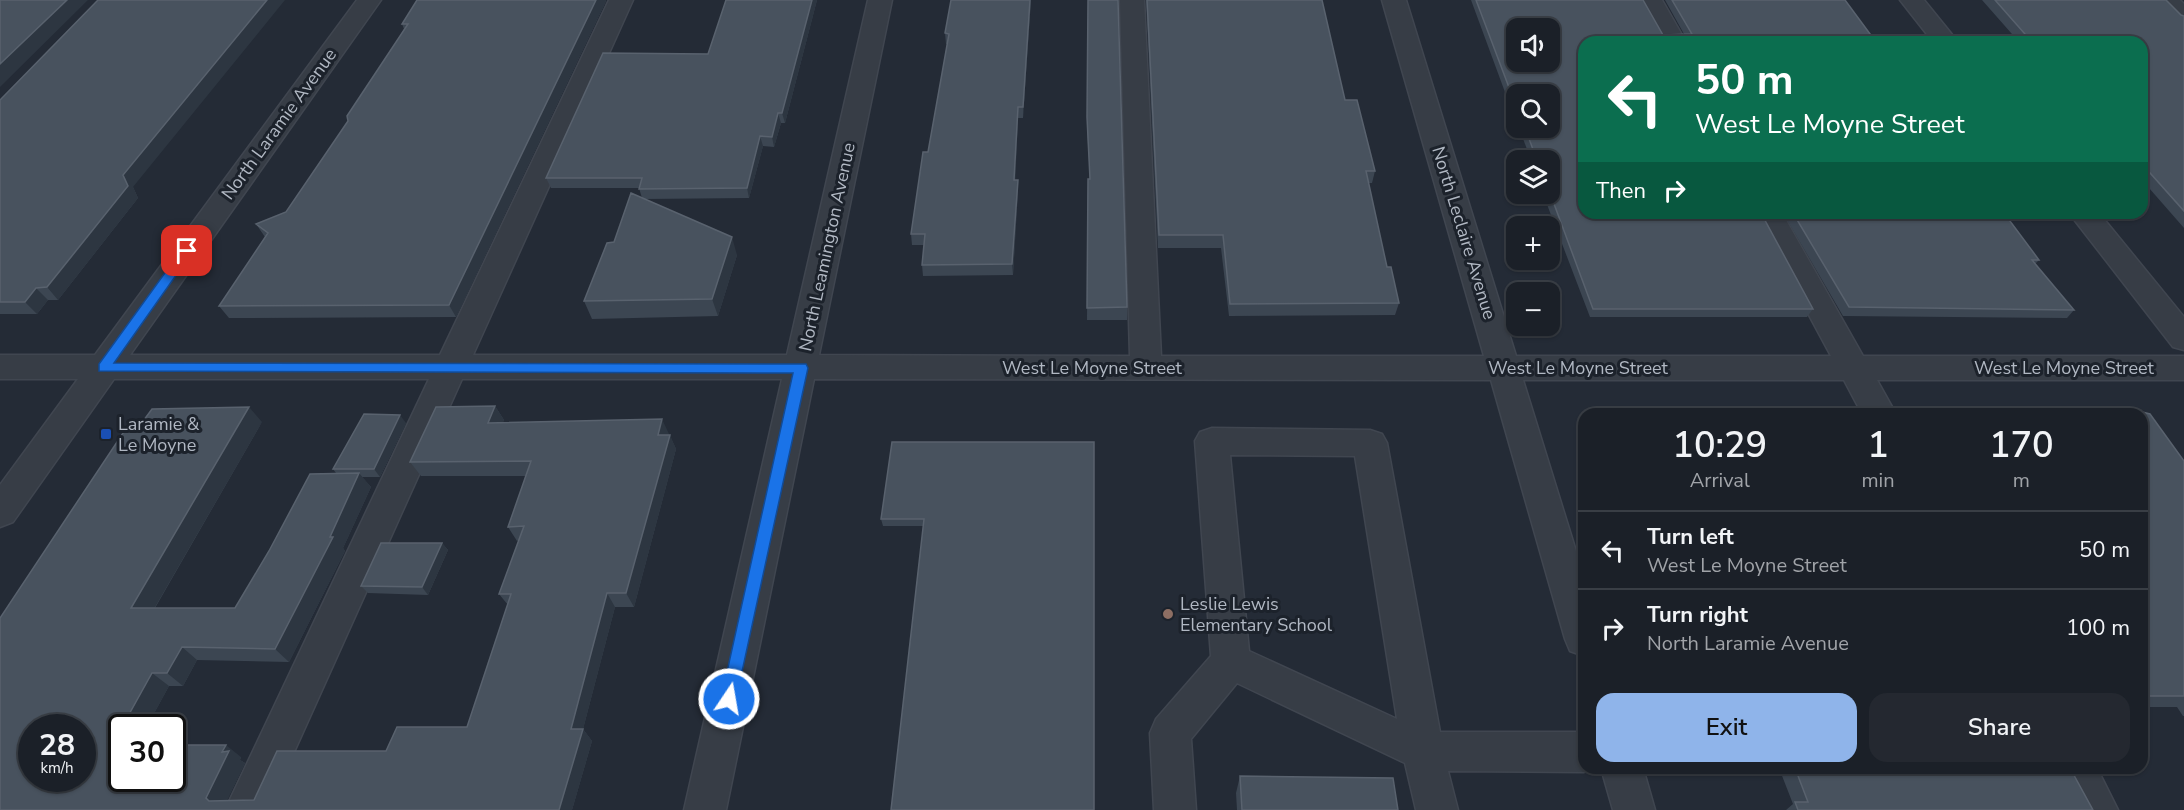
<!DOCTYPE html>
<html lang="en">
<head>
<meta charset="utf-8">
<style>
	body { margin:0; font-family:"Nunito Sans",sans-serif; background:#242830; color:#f1f3f6; height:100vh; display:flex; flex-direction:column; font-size:22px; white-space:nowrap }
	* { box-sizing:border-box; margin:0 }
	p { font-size:20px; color:#a0a3a8 }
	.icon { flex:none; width:33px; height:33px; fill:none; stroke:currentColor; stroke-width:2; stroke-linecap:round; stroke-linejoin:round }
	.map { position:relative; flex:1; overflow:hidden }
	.details { position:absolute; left:1578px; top:408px; width:570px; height:366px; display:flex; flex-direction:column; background:#1b2028; border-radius:18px; box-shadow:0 2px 4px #0004,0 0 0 2px #393e45 }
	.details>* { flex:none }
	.banner { position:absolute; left:1578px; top:36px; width:570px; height:183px; border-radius:18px; box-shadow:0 2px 4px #0004,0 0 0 2px #393e45; background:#0b6e4f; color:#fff; overflow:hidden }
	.tools { position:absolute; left:1506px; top:18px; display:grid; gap:12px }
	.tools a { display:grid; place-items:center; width:54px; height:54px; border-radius:12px; background:#1b2028; box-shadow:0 2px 4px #0004,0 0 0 2px #393e45; font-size:30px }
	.speed { position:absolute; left:18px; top:714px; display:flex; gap:12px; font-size:30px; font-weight:700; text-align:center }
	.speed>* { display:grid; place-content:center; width:78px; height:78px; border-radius:50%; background:#1b2028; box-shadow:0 2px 4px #0004,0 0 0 2px #393e45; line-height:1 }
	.speed small { font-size:15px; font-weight:400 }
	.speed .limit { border:3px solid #111; border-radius:9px; background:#fff; color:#111 }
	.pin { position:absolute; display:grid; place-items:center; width:51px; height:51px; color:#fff; margin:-26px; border-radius:12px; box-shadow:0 3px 9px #0006 }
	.me { position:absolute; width:66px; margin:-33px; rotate:12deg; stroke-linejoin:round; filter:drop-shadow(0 0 4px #0008) }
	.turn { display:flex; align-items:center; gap:21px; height:126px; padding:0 18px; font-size:27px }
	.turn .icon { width:78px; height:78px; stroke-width:2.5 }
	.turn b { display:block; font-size:42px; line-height:51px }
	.then { display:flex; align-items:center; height:57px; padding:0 18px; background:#0003; gap:12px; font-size:22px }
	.eta { display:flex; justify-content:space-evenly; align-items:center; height:102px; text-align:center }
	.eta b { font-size:36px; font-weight:600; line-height:42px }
	.action { display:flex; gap:12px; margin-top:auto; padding:12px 18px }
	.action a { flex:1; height:69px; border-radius:18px; background:#8fb4ea; color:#111; font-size:24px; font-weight:600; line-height:69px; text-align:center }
	.action a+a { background:#242830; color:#f1f3f6 }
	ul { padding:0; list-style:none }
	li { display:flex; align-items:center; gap:18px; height:78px; padding:0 18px; border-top:2px solid #393e45 }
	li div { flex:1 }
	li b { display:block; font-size:22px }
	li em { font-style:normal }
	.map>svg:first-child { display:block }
</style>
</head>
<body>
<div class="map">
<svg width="2184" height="810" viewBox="0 0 2184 810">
	<rect width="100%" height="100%" fill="#242b36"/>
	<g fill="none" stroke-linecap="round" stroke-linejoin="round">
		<defs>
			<path id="minor" d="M 357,0 L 381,0 L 130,355 L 440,355 L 609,0 L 633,0 L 473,355 L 787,355 L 868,0 L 892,0 L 819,355 L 1130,356 L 1120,0 L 1144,0 L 1161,356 L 1484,356 L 1382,0 L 1406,0 L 1516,356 L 1831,356 L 1754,213 L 1782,213 L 1863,356 L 2184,356 L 2184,380 L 1877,380 L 1896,414 L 1862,414 L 1844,380 L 1523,380 L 1584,577 L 1584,656 L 1570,651 L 1565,639 L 1491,380 L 814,379 L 726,810 L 684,810 L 782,379 L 462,379 L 268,810 L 225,810 L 429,379 L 114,379 L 13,522 L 0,527 L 0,485 L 78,379 L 0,379 L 0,355 L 95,355 Z
				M 1638,0 L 1662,0 L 1686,42 L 1662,42 Z
				M 1900,0 L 1924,0 L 1958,42 L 1933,42 Z
				M 2154,0 L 2180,0 L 2184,4 L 2184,24 L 2176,22 Z
				M 2069,213 L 2099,213 L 2184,317 L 2184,350 L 2173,347 Z
				M 1212,428 L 1370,430 L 1382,434 L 1387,443 L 1440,732 L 1584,732 L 1584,768 L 1593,768 L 1584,772 L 1448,771 L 1458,810 L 1416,810 L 1405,763 L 1237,683 L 1191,739 L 1196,810 L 1154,810 L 1150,733 L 1156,719 L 1211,656 L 1195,441 L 1200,432 ZM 1230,455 L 1355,456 L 1397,719 L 1249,651 Z
				M 1601,768 L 1643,768 L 1655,810 L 1613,810 Z
				M 2053,768 L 2097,768 L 2118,810 L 2074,810 Z"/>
		</defs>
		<use href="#minor" stroke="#404650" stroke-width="3"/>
		<use href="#minor" fill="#373d46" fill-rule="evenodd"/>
	</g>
	<path fill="#3c4652" d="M 417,0 L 605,0 L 606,1 L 456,317 L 229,318 L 219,306 L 265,237 L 256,224 L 286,212 L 348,121 L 404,29 L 402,24 Z
		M 726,0 L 817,0 L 785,123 L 781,123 L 774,147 L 763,146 L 749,198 L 644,199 L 737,255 L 718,316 L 592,319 L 584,301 L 614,242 L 642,198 L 639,188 L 551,188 L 546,178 L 708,54 Z
		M 1031,0 L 1023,118 L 1018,118 L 1015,180 L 1018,191 L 1013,275 L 923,276 L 922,265 L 924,245 L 912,245 L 911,234 L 928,152 L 947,44 L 946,44 L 945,33 Z
		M 1088,0 L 1127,307 L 1127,320 L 1087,320 L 1088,179 L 1090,179 L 1087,130 Z
		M 1146,0 L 1322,0 L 1345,100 L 1375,171 L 1372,183 L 1368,183 L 1387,267 L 1399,303 L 1395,315 L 1229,316 L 1221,248 L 1158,248 Z
		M 1471,0 L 1643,0 L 1663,35 L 1684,34 L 1665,0 L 1845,0 L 1876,42 L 1584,42 L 1813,309 L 1807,317 L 1590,317 L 1543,194 L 1550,194 L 1550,160 L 1531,160 L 1519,128 L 1550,128 L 1516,94 L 1516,122 Z
		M 1982,0 L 2166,0 L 2181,15 L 2184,16 L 2184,228 L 2142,180 L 2142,42 L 2019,42 Z
		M 0,100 L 133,187 L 138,198 L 58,300 L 48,300 L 37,314 L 0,314 Z
		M 1783,213 L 2004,213 L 2039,260 L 2035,264 L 2074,310 L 2067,318 L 1843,316 Z
		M 495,406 L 504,420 L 503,422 L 669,434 L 676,449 L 634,607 L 615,607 L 583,729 L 592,741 L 572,810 L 0,810 L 262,422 L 155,608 L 235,608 L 336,473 L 333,469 L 406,423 L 380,477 L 362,477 L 371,487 L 343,548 L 345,551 L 289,662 L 197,660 L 183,686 L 169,686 L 146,728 L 122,728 L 122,778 L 241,757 L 240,760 L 245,763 L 227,800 L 254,800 L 386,751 L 467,727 L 508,605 L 499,594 L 519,540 L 517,541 L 508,527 L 526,476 L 421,476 L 410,462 Z
		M 1643,408 L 2130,409 L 2150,414 L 2184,461 L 2184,716 L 2183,716 L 2177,707 L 2142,707 L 2142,414 L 1640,414 Z
		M 892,442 L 1094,810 L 924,526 L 883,526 L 881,519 Z
		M 442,543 L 448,550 L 428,595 L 368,593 L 361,586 Z
		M 1779,768 L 2070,768 L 2093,810 L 1786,810 L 1793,804 Z
		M 1240,776 L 1398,810 L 1237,810 L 1236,793 Z"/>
	<path fill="#2d3641" d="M 67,0 L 88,0 L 0,87 L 0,64 Z
		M 267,0 L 285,0 L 133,187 L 138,198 L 58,300 L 47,287 L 123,175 Z
		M 596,0 L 605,0 L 606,1 L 456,317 L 449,305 Z
		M 812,0 L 817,0 L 785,123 L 782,113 Z
		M 1030,0 L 1031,0 L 1023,118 L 1023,107 Z
		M 1018,107 L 1018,118 L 1015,191 L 1014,180 Z
		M 778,113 L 781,123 L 774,147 L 772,137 Z
		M 760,136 L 763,146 L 749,198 L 747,188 Z
		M 1018,180 L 1018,191 L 1013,275 L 1012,264 Z
		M 732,237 L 737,255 L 718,316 L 712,299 Z
		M 36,288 L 48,300 L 37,314 L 25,302 Z
		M 495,406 L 504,420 L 497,437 L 488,423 Z
		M 249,407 L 262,422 L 147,621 L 131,608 Z
		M 400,415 L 406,423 L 380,477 L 374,469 Z
		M 662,419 L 669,434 L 665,449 L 658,435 Z
		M 670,435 L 676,449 L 634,607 L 626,593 Z
		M 359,473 L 371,487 L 343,548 L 345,551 L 289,662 L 275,649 L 330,537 Z
		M 442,543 L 448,550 L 428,595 L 422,587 Z
		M 607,593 L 615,607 L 583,729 L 592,741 L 572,810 L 559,810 L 571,729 Z
		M 182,647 L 197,660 L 183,686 L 167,673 Z
		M 152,673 L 169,686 L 146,728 L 122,728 Z
		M 122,728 L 122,751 L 112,745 Z
		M 226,745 L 241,757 L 240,760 L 245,763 L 223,809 L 209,801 L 206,798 L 222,752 Z"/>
	<path fill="#48525e" stroke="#59626e" stroke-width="1.5" fill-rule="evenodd" d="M 0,0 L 67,0 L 0,64 Z
		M 98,0 L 267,0 L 123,175 L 128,186 L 47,287 L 36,288 L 25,302 L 0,302 L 0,100 Z
		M 417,0 L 596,0 L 449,305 L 219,306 L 268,233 L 256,224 L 286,212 L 348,121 L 347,116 L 408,24 L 402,24 Z
		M 726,0 L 812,0 L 782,113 L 778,113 L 772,137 L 760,136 L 747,188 L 639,189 L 642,178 L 546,178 L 603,53 L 708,54 Z
		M 951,0 L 1030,0 L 1023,107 L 1018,107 L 1014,180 L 1018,180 L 1012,264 L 922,265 L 925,234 L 911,234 L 923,152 L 928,152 L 949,34 L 945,33 Z
		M 1088,0 L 1118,0 L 1127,307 L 1087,308 L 1088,179 L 1090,179 L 1087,117 Z
		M 1147,0 L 1322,0 L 1345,100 L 1357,100 L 1375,171 L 1366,171 L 1387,267 L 1391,267 L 1399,303 L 1230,304 L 1223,235 L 1159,235 Z
		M 1476,0 L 1643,0 L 1663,35 L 1692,34 L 1672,0 L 1845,0 L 1876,42 L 1584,42 L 1584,213 L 1761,213 L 1813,309 L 1593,309 L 1550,193 L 1550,160 L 1537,160 L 1525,128 L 1550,128 L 1550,94 L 1516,94 L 1516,106 ZM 1516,28 L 1550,28 L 1550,62 L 1516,62 Z
		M 1995,0 L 2166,0 L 2181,15 L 2184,16 L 2184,211 L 2142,164 L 2142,42 L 2032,42 Z
		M 631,193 L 732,237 L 712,299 L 584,301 L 607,243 L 614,242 Z
		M 1793,213 L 2004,213 L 2039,260 L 2032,260 L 2074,310 L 1849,307 Z
		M 495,406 L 488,423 L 662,419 L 658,435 L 670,435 L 626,593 L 607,593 L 571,729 L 583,729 L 559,810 L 0,810 L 0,618 L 129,424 L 141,424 L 152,409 L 249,407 L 131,608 L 235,608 L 269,551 L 310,474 L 359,473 L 330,537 L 333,537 L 275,649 L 182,647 L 167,673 L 152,673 L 112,745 L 122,745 L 122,778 L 172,778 L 172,745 L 226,745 L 222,752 L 229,751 L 206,798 L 209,801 L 254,800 L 277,751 L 386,751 L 397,727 L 467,727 L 511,594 L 499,594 L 524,526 L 508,527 L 531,461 L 410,462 L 436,407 ZM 32,728 L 82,728 L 82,778 L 32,778 Z
		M 1643,408 L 2130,409 L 2150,414 L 2184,461 L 2184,696 L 2142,696 L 2142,414 L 1645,414 Z
		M 364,414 L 400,415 L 374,469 L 333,469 Z
		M 892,442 L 1094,442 L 1094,810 L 891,810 L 924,519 L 881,519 Z
		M 381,543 L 442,543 L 422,587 L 361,586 Z
		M 1795,768 L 2070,768 L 2093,810 L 1798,810 L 1795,802 L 1808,802 Z
		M 1240,776 L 1393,778 L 1398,810 L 1242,810 Z"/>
	<path fill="#1a73e8" stroke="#114b97" stroke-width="1.5" d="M 187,247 L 191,248 L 191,254 L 114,363 L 806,364 L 808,368 L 735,704 L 729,706 L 723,704 L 721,699 L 793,373 L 99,371 L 99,364 L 183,248 Z"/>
	<rect fill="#1a4fb4" stroke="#1c222b" stroke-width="2" x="100" y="428" width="12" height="12" rx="3"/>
	<circle fill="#8d6e63" stroke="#1c222b" stroke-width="2" cx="1168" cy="614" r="6"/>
	<g text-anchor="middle" stroke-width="6" stroke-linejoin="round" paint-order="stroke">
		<g font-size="18" fill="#b1b8c3" stroke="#1c222b">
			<text transform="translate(279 124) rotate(-54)" y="6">North Laramie Avenue</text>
			<text transform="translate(1464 233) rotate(73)" y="6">North Leclaire Avenue</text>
			<text transform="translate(827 247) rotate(-78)" y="6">North Leamington Avenue</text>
			<text x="1092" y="374">West Le Moyne Street</text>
			<text x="1578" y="374">West Le Moyne Street</text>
			<text x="2064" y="374">West Le Moyne Street</text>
		</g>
		<g font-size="18" fill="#b1b8c3" stroke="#1c222b" text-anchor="start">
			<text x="118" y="430">Laramie &amp;<tspan x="118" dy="21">Le Moyne</tspan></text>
			<text x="1180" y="610">Leslie Lewis<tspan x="1180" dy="21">Elementary School</tspan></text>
		</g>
	</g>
</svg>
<div class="tools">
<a><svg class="icon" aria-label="sound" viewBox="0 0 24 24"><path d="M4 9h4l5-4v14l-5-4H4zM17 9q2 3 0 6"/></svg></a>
<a><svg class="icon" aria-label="search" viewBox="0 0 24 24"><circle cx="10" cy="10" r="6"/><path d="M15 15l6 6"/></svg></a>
<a><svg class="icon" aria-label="layers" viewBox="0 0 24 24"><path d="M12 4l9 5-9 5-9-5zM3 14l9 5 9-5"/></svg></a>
<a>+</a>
<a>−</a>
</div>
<div class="speed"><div>28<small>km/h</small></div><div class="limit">30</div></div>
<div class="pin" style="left:187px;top:251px;background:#d93025"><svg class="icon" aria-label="arrive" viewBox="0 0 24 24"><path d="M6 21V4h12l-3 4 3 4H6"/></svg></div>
<svg class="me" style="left:729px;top:699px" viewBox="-20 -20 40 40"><circle r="17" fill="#1a73e8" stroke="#fff" stroke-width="3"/><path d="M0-11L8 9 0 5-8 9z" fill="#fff"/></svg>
<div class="banner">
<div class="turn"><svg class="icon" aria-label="left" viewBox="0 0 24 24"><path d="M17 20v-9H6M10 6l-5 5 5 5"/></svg><div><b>50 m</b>West Le Moyne Street</div></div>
<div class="then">Then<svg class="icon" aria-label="right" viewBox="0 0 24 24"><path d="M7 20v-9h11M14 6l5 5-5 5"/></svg></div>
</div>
<section class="details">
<div class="eta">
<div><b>10:29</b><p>Arrival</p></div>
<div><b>1</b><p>min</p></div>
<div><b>170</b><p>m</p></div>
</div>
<ul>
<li><svg class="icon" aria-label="left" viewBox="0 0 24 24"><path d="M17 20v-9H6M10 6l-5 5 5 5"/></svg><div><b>Turn left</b><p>West Le Moyne Street</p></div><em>50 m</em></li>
<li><svg class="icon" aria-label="right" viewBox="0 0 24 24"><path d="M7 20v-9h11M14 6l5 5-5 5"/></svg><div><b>Turn right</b><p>North Laramie Avenue</p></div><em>100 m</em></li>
</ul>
<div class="action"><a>Exit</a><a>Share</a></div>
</section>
</div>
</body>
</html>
